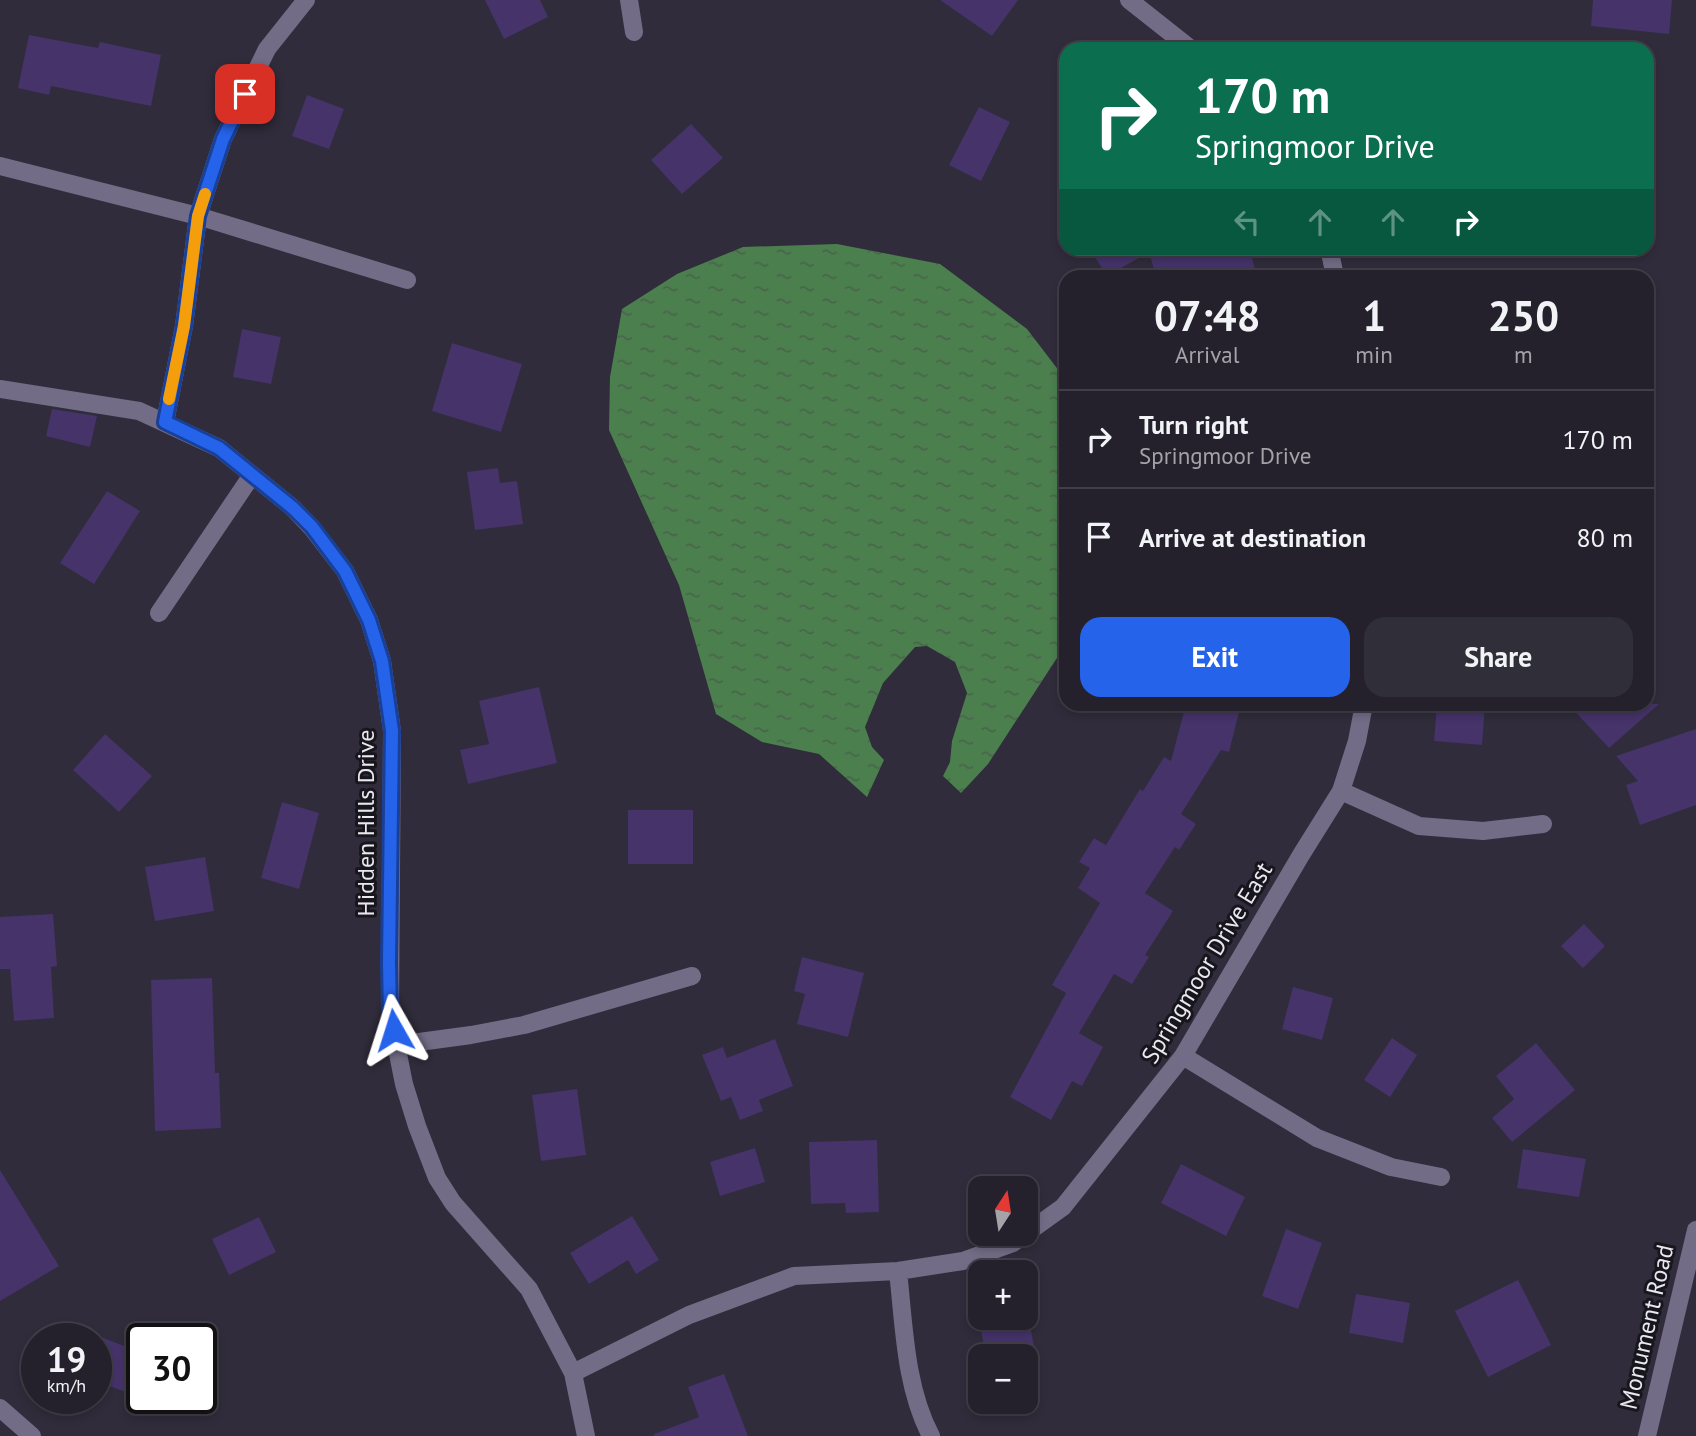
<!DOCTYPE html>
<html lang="en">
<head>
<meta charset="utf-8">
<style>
	body { margin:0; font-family:"PT Sans",sans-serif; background:#302e38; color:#f1f3f6; height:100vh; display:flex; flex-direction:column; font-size:26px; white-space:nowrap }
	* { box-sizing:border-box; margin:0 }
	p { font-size:23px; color:#a3a3a9 }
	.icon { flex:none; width:38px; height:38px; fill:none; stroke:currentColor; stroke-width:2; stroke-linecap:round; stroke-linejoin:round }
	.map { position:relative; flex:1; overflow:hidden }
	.details { position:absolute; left:1059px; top:270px; width:595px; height:441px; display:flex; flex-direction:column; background:#24212c; border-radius:21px; box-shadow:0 4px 10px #0003,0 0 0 2px #413e48 }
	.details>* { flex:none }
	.top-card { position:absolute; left:1059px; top:42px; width:595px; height:214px; border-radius:21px; box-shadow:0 4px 10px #0003,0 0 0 2px #413e48; background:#0b6e4f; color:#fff; overflow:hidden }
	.needle { width:46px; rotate:12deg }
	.tools { position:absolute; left:968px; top:1176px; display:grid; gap:14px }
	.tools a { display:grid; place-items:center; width:70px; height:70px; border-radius:14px; background:#24212c; box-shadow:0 4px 10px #0003,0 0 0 2px #413e48; font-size:35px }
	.speed { position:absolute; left:21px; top:1323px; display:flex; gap:14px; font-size:35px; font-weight:700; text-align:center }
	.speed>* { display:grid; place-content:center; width:91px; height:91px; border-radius:50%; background:#24212c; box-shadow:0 4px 10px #0003,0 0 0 2px #413e48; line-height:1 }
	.speed small { font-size:18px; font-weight:400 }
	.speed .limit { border:4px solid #111; border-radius:10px; background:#fff; color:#111 }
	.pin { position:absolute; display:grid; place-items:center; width:60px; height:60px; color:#fff; margin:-30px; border-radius:14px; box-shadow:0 4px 10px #0006 }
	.me { position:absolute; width:77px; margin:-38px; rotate:354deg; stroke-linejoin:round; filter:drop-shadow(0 0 5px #0008) }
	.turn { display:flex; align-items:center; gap:24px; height:147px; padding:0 21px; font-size:32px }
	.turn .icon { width:91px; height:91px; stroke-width:2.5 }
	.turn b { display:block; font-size:49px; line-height:60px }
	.lanes { display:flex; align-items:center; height:66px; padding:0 21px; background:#0003; justify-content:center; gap:35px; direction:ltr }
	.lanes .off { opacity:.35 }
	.eta { display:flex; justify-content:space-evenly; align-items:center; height:119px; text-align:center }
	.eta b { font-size:42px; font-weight:600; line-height:49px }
	.primary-button { display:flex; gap:14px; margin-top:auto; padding:14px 21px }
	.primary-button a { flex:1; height:80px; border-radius:21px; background:#2563eb; color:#fff; font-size:28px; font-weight:600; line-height:80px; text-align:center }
	.primary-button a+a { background:#302e38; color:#f1f3f6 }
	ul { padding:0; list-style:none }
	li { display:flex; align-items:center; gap:21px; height:98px; padding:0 21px; border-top:2px solid #413e48 }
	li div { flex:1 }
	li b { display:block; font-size:26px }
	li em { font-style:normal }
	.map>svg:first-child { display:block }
</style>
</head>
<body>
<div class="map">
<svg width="1696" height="1436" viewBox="0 0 1696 1436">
	<defs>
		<pattern id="water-ripples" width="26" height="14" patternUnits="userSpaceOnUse" patternTransform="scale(1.75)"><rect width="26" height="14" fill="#4b7f4e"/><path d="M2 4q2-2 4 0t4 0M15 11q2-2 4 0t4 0" fill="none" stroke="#49654b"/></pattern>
	</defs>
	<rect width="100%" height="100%" fill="#302c3b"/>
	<path fill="url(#water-ripples)" d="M 837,244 L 940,264 L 1027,329 L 1066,380 L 1066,644 L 988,764 L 961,793 L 943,776 L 950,762 L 952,741 L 967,693 L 955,662 L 927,646 L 915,647 L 883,683 L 865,727 L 872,747 L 884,760 L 867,797 L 819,754 L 762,742 L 716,714 L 679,585 L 609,430 L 610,377 L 622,309 L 677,274 L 743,247 Z"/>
	<path fill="#45336a" d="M 485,0 L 540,0 L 548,17 L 504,39 Z
		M 940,0 L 1018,0 L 992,36 Z
		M 1593,0 L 1672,0 L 1669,34 L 1591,26 Z
		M 29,35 L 98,48 L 100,42 L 161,55 L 151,106 L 51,86 L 49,95 L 18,88 Z
		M 307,95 L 344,109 L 329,149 L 292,136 Z
		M 979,107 L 1010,122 L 981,181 L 949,165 Z
		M 691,124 L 723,158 L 682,194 L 651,160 Z
		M 1089,248 L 1249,248 L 1257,276 L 1156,276 L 1149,252 L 1107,276 Z
		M 242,329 L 281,337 L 271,384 L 233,377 Z
		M 452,343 L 522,364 L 501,432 L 432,411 Z
		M 52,409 L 97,416 L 90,447 L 46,436 Z
		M 498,468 L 500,483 L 517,481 L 523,524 L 475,530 L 467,472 Z
		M 107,491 L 140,511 L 94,584 L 60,563 Z
		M 539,687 L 557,763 L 468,784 L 460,750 L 489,744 L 479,701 Z
		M 1186,704 L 1241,704 L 1229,752 L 1221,750 L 1181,814 L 1196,824 L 1179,850 L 1175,847 L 1145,893 L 1173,911 L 1145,955 L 1149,957 L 1132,984 L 1114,974 L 1079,1033 L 1103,1047 L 1082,1086 L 1072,1081 L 1051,1120 L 1010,1097 L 1066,993 L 1052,985 L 1100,903 L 1078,888 L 1090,868 L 1079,862 L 1094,838 L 1106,845 L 1140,789 L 1143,791 L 1164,757 L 1171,761 Z
		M 1437,704 L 1485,704 L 1482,745 L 1434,741 Z
		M 1568,704 L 1659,704 L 1609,748 Z
		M 1696,729 L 1696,805 L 1640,825 L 1626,785 L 1638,781 L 1616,756 Z
		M 105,734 L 152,776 L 119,812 L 73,770 Z
		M 282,802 L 319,813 L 299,889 L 261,878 Z
		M 628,810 L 693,810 L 693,864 L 628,864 Z
		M 205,857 L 214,911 L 155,921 L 145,867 Z
		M 53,914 L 57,966 L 51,967 L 54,1018 L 14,1021 L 10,969 L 0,969 L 0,917 Z
		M 1584,924 L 1605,946 L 1583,968 L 1561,946 Z
		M 802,957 L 864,973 L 848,1037 L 797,1024 L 805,994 L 794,991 Z
		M 212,978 L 215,1073 L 219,1073 L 221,1128 L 155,1131 L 151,980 Z
		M 1293,987 L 1333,998 L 1322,1040 L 1282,1029 Z
		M 1392,1038 L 1417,1055 L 1390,1097 L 1364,1080 Z
		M 775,1039 L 793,1086 L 759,1100 L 763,1111 L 740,1120 L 731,1097 L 721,1101 L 702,1055 L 723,1047 L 727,1058 Z
		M 1536,1043 L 1575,1090 L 1512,1142 L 1492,1118 L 1514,1099 L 1496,1076 Z
		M 577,1089 L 586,1155 L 541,1161 L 532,1095 Z
		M 877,1140 L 879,1212 L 846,1213 L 845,1203 L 811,1204 L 809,1142 Z
		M 755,1148 L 765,1182 L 720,1196 L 710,1162 Z
		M 1523,1149 L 1586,1159 L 1579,1197 L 1517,1188 Z
		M 1181,1164 L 1245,1197 L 1226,1236 L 1161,1203 Z
		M 0,1170 L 59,1266 L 0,1301 Z
		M 632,1216 L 659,1260 L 636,1274 L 628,1260 L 589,1284 L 570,1253 Z
		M 259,1217 L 276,1252 L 229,1275 L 212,1239 Z
		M 1286,1229 L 1322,1243 L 1298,1309 L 1262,1296 Z
		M 1518,1280 L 1551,1345 L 1488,1377 L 1455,1311 Z
		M 1356,1294 L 1410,1303 L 1403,1343 L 1349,1333 Z
		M 1029,1321 L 1036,1356 L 986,1356 L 981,1330 Z
		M 96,1335 L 142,1353 L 142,1398 L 96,1381 Z
		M 724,1374 L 748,1436 L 654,1436 L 654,1434 L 699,1417 L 688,1387 Z"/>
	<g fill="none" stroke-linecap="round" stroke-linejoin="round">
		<path stroke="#726c86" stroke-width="18" d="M 629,0 L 634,32
			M 1129,0 L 1191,49
			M 0,166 L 198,216 L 407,280
			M 1329,248 L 1335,276
			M 0,389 L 139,411 L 219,448 L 293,508 L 312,528 L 345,571 L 369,620 L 382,661 L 392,731 L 390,1014 L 404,1084 L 417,1126 L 437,1178 L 453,1203 L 529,1289 L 573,1373 L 586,1436
			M 165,422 L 184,326 L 198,216 L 223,139 L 267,49 L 306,0
			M 159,613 L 252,475
			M 1341,791 L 1419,826 L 1483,831 L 1543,824
			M 397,1045 L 471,1035 L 524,1025 L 692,976
			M 1183,1056 L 1317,1138 L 1391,1167 L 1441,1177
			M 898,1271 C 904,1325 905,1387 931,1436
			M 573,1373 L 689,1315 L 794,1276 L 898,1271 L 963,1261 L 1013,1243 L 1063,1207 L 1183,1056 L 1301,855 L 1341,791 L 1357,741 L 1364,704
			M 0,1408 L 32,1436
			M 1647,1436 L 1696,1230"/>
	</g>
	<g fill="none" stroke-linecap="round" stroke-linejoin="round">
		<defs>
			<path id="route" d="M 245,94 L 223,139 L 198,216 L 184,326 L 165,422 L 219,448 L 293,508 L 312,527 L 345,571 L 369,620 L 382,661 L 392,731 L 389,963 L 390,1014 L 394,1030"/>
		</defs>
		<use href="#route" stroke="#184099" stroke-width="18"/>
		<use href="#route" stroke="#2563eb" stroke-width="12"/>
		<path stroke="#f59e0b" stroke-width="12" d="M 169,399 L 184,326 L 198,216 L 205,194"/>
	</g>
	<g text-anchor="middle" stroke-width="6" stroke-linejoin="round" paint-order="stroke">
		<g font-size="24" fill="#e9e7f0" stroke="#18161d">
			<text transform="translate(366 823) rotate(-90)" y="8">Hidden Hills Drive</text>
			<text transform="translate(1207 963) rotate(-59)" y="8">Springmoor Drive East</text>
			<text transform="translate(1647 1327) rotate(-77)" y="8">Monument Road</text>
		</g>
	</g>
</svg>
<div class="tools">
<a><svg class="needle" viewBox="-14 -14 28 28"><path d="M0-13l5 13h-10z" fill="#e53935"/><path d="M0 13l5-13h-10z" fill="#a3a3a9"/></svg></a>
<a>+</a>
<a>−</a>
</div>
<div class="speed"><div>19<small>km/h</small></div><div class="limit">30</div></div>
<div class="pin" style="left:245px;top:94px;background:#d93025"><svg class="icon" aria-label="arrive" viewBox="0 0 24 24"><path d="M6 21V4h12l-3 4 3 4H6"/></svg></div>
<svg class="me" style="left:394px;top:1030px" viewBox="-20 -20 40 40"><path d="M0-17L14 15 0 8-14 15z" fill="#2563eb" stroke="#fff" stroke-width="4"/></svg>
<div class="top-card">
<div class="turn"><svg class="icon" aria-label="right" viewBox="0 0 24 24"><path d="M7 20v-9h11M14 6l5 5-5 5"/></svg><div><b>170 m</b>Springmoor Drive</div></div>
<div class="lanes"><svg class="icon off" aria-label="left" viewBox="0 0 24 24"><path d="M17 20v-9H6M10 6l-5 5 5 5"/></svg><svg class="icon off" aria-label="ahead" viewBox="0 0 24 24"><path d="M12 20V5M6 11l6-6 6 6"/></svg><svg class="icon off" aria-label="ahead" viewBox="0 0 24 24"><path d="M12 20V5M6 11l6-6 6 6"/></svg><svg class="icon" aria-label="right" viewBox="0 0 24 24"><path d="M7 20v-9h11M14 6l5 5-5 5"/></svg></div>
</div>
<section class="details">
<div class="eta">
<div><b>07:48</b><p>Arrival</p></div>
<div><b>1</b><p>min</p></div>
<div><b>250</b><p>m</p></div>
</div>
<ul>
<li><svg class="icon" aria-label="right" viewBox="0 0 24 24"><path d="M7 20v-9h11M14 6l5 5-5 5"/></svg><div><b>Turn right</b><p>Springmoor Drive</p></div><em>170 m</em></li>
<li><svg class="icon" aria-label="arrive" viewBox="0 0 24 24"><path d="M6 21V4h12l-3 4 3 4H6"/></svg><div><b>Arrive at destination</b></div><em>80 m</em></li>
</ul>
<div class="primary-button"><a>Exit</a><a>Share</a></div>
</section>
</div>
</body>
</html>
